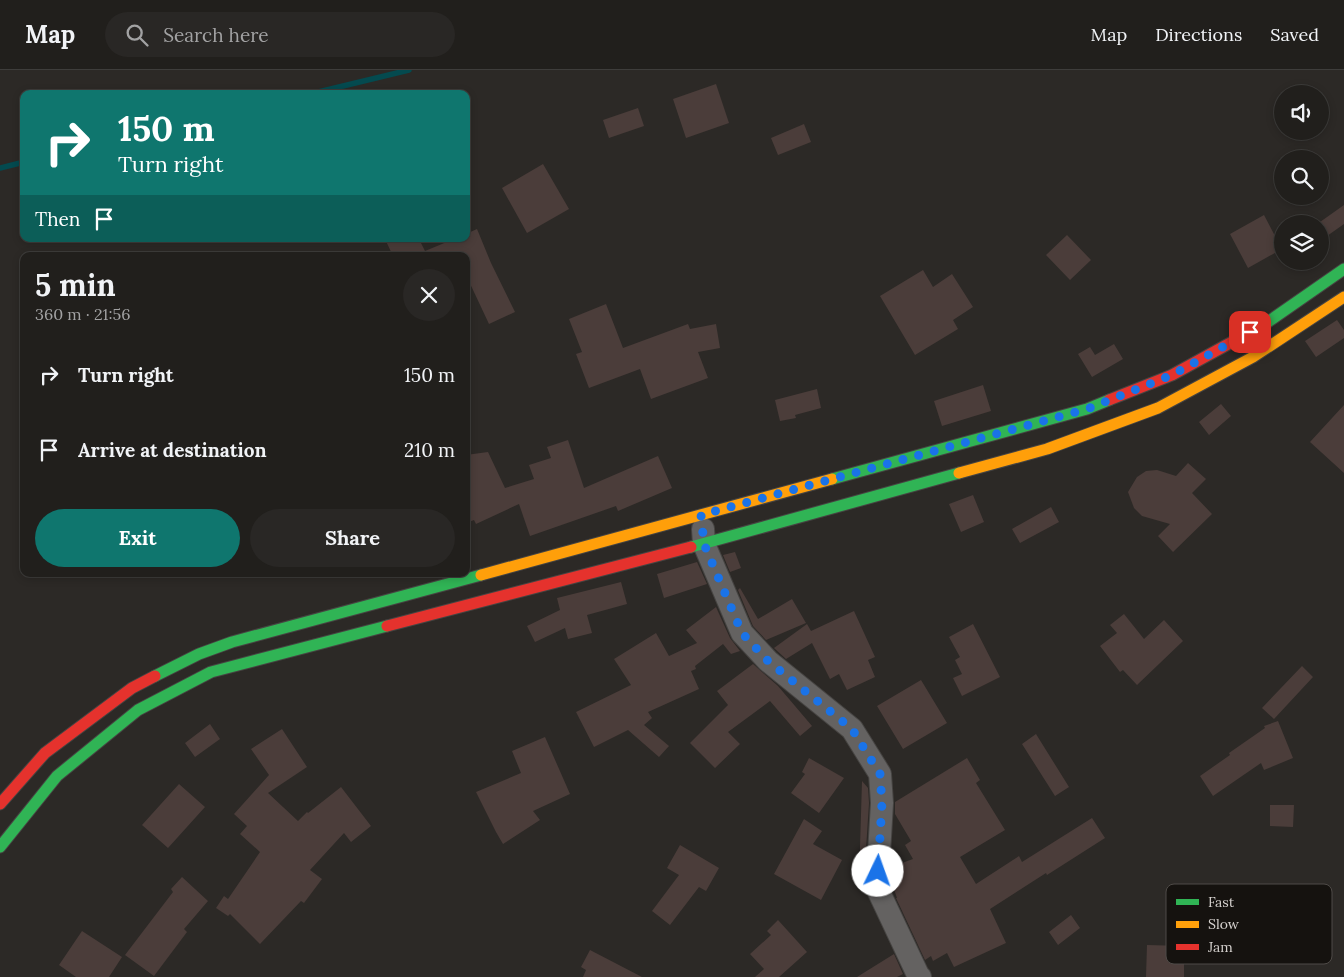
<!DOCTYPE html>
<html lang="en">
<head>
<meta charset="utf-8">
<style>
	body { margin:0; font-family:Lora,serif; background:#292725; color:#f1f3f6; height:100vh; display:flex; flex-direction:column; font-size:19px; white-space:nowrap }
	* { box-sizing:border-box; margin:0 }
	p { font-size:16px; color:#a2a2a3 }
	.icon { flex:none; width:28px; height:28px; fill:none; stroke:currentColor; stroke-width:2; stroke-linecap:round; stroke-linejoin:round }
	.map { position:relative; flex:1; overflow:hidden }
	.panel { position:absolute; left:20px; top:182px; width:450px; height:325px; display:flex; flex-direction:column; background:#211f1c; border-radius:10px; box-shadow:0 2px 8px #0003,0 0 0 1px #3e3d3b }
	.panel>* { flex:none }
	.hud { position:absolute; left:20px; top:20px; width:450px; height:152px; border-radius:10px; box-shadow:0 2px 8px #0003,0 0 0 1px #3e3d3b; background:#0f766e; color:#fff; overflow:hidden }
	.fabs { position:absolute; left:1274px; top:15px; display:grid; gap:10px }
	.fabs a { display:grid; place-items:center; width:55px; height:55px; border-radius:50%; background:#211f1c; box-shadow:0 2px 8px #0003,0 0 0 1px #3e3d3b; font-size:25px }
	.pin { position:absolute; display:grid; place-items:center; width:42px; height:42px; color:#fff; margin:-21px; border-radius:10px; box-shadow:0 2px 8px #0006 }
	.me { position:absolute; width:55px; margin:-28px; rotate:3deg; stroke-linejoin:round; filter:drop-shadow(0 0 4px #0008) }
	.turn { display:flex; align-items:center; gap:18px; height:105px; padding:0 15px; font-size:22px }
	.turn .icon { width:65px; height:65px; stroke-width:2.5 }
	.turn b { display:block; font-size:35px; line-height:42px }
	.then { display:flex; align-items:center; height:48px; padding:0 15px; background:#0003; gap:10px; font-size:19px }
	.round { display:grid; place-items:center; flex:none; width:52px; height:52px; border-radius:26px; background:#292725 }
	.summary { display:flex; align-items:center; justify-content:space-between; height:85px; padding:0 15px }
	h1 { font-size:30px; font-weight:800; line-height:38px }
	.button { display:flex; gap:10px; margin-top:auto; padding:10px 15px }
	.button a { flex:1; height:58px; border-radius:30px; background:#0f766e; color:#fff; font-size:20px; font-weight:800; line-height:58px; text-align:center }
	.button a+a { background:#292725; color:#f1f3f6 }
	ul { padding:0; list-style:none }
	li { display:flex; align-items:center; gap:15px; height:75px; padding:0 15px }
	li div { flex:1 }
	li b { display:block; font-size:19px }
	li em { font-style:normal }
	header { display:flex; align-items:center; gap:30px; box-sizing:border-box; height:70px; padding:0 25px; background:#211f1c; border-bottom:1px solid #3e3d3b }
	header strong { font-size:24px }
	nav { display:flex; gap:28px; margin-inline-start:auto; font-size:18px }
	.search { width:350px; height:45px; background:#292725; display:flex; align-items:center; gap:12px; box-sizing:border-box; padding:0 18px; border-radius:28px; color:#a2a2a3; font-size:19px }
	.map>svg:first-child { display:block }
</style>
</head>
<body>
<header>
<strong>Map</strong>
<div class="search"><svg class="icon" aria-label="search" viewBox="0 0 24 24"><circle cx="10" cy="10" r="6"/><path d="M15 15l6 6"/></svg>Search here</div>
<nav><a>Map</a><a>Directions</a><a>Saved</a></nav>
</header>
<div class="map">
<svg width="1344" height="907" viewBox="0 0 1344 907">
	<rect width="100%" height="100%" fill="#2c2926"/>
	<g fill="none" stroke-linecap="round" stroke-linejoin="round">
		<path stroke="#044a4f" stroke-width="5.5" d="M 310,24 L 409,0
			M 0,98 L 24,92"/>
	</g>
	<path fill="#4b3d3a" d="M 716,14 L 729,53 L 686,68 L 673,29 Z
		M 638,38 L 644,56 L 609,68 L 603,50 Z
		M 804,54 L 811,72 L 778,85 L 771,68 Z
		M 543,94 L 569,139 L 527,163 L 502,118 Z
		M 1344,135 L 1344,154 L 1320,171 L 1320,152 Z
		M 1264,145 L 1275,166 L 1282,162 L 1282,179 L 1248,198 L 1230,164 Z
		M 477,159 L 491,193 L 515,242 L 489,254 L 466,205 L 466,186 L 393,186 L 385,169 L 419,169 L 425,181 L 454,169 L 466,169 L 466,164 Z
		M 1067,165 L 1091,190 L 1070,210 L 1046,185 Z
		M 923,200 L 933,217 L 952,204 L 973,237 L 953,250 L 958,259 L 915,285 L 880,226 Z
		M 606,234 L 623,278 L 688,254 L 690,259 L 716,254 L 720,278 L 698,282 L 708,308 L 651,329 L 640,299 L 589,318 L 576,284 L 582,282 L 569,249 Z
		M 1337,250 L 1344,260 L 1344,268 L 1316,287 L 1305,271 Z
		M 1114,274 L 1123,289 L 1092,307 L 1078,284 L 1090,277 L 1095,285 Z
		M 983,315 L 991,341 L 942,356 L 934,331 Z
		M 817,319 L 821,338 L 795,345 L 796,348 L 780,351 L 775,330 Z
		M 1221,334 L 1231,346 L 1209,365 L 1199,352 Z
		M 1344,335 L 1344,403 L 1310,372 Z
		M 568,370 L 584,418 L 658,386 L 672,418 L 618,441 L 616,436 L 530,466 L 519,434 L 476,454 L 474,450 L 466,453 L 466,385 L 488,382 L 505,418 L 534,409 L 529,395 L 551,388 L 547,377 Z
		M 1188,393 L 1206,409 L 1192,423 L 1212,444 L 1173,482 L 1158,466 L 1170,454 L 1142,446 L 1134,438 L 1128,422 L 1137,407 L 1146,401 L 1157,400 L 1176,406 Z
		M 973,425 L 984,452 L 961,462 L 949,434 Z
		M 1051,437 L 1059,452 L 1020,473 L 1012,459 Z
		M 735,482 L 741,498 L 730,502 L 723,485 Z
		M 697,492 L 707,514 L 664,528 L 657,504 Z
		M 621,512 L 627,534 L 587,545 L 592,563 L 568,569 L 565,558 L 535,572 L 527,556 L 560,540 L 557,528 Z
		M 740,518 L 758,549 L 792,529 L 806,553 L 766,570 L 753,556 L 738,520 Z
		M 716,537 L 730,568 L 740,581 L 731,584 L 723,574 L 695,596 L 696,599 L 691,601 L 699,619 L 648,642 L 652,648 L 644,655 L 669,676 L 659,687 L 628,660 L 594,677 L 576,642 L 631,615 L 614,589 L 656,563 L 669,586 L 697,573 L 686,560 Z
		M 854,541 L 875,587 L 868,590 L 875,607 L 847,620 L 839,604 L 830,609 L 812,573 L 786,589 L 774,578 L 807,554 L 811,561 Z
		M 1124,544 L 1144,569 L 1164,550 L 1183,571 L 1137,615 L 1123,600 L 1120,602 L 1100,576 L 1117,563 L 1110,555 Z
		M 973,554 L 1000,607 L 962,626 L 953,608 L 962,604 L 955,590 L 960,587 L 949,567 Z
		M 753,594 L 778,616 L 812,656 L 800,666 L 770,631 L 728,662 L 740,674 L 715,698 L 690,673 L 728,635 L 717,621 Z
		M 1302,596 L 1313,607 L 1274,649 L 1262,638 Z
		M 921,610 L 947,653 L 903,679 L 877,636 Z
		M 1278,651 L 1293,688 L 1264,700 L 1261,693 L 1213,726 L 1200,706 L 1230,685 L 1229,683 L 1265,658 L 1264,656 Z
		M 210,654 L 220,669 L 195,687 L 185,673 Z
		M 282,659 L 307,697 L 268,723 L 298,751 L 307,742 L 308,743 L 341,717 L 371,756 L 351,772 L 344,763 L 310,800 L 322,809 L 304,833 L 301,831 L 260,874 L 230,844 L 228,846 L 216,838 L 224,826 L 228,829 L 260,782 L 240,764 L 247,756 L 234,744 L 269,705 L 251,679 Z
		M 1036,664 L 1069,717 L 1055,726 L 1022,674 Z
		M 545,667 L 570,724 L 533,741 L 540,750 L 503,774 L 496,762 L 476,722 L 521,703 L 512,681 Z
		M 809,688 L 844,708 L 819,743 L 791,723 L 805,704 L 802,702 Z
		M 967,688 L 980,710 L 976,713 L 1005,760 L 960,787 L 976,814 L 1019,786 L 1022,792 L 1092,748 L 1105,768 L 1047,805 L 1046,803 L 990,839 L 1006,873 L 954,897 L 947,883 L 933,891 L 931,886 L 925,890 L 896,828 L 897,828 L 891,811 L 891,797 L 913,789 L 905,775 L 911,771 L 895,744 L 895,732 Z
		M 862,711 L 868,718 L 869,733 L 864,810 L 859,810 Z
		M 179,714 L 205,737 L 168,778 L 142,755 Z
		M 1270,735 L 1294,735 L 1293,757 L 1270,756 Z
		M 804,749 L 822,761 L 813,774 L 842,790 L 821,830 L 774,804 Z
		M 680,775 L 719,798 L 706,821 L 699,817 L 670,855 L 652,841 L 679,805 L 667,798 Z
		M 182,807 L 208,831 L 184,859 L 187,862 L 154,906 L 125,885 L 173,822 L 171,819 Z
		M 1071,845 L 1080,858 L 1058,875 L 1049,862 Z
		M 778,850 L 807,882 L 779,907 L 755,907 L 764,899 L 750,884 L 771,865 L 767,861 Z
		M 82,861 L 122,887 L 109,907 L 76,907 L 59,895 Z
		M 1147,875 L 1184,876 L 1184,907 L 1146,907 Z
		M 590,880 L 642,907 L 583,907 L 586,900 L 581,897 Z
		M 894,884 L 903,904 L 897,907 L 857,907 Z"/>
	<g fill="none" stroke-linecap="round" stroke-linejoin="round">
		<defs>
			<path id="street" d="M 703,459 L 704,474 L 742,563 L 768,591 L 852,659 L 880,704 L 882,733 L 877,818 L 919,907 L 920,907"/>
			<path id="fast" d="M 1252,261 L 1265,254 L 1344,199
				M 832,409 L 1087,339 L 1109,330
				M 691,477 L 959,403
				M 155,606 L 199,584 L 232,572 L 481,505
				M 0,777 L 57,706 L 138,640 L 211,602 L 387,556"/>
			<path id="slow" d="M 959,403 L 1047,379 L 1158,338 L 1253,287 L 1344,227
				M 481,505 L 832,409"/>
			<path id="jam" d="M 1109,330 L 1172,305 L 1252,261
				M 387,556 L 691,477
				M 0,734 L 45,683 L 132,618 L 155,606"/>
		</defs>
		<use href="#street" stroke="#464442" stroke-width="24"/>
		<use href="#fast" stroke="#464442" stroke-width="13"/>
		<use href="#slow" stroke="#464442" stroke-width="13"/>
		<use href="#jam" stroke="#464442" stroke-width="13"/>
		<use href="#street" stroke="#646261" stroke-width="22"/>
		<use href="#fast" stroke="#30b455" stroke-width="11"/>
		<use href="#slow" stroke="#ff9f0a" stroke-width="11"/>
		<use href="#jam" stroke="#e5322d" stroke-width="11"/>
	</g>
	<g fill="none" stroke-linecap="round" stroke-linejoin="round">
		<path stroke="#1a73e8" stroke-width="9" stroke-dasharray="0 16.2" d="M 878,801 L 882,733 L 880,704 L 852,659 L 768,591 L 742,563 L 704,474 L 701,445 L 1087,339 L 1172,305 L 1250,262"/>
	</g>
	<rect x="1166" y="814" width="166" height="80" rx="8" fill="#15120f" stroke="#4f4b48" stroke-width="1"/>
	<rect x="1176" y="829" width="23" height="6" fill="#30b455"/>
	<rect x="1176" y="851" width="23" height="7" fill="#ff9f0a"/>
	<rect x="1176" y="874" width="23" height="6" fill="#e5322d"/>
	<g font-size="14" fill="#d5d1ce">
		<text x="1208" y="837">Fast</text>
		<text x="1208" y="859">Slow</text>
		<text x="1208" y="882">Jam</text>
	</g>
</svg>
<div class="fabs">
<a><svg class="icon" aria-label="sound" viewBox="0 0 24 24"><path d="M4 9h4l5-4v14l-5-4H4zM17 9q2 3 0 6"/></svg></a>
<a><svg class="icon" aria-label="search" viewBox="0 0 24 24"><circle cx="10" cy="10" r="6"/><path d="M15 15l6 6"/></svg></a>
<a><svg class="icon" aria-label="layers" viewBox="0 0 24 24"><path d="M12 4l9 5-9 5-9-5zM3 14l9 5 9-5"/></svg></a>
</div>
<div class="pin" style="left:1250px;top:262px;background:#d93025"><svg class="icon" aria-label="arrive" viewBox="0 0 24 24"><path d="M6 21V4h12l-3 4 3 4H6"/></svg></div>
<svg class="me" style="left:878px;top:801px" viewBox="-20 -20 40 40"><circle r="19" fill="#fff"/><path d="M0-13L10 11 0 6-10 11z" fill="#1a73e8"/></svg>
<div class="hud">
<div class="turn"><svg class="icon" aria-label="right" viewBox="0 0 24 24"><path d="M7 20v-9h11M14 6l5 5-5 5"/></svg><div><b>150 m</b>Turn right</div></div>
<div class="then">Then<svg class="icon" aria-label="arrive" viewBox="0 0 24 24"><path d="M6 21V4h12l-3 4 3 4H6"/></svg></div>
</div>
<section class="panel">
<div class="summary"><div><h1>5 min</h1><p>360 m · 21:56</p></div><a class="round"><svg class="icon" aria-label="close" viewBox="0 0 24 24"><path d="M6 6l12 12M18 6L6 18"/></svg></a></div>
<ul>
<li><svg class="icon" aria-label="right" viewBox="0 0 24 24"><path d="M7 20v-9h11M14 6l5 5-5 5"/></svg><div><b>Turn right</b></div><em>150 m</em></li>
<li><svg class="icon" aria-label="arrive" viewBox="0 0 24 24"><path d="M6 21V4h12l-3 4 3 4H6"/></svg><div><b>Arrive at destination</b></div><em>210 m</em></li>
</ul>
<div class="button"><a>Exit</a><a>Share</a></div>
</section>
</div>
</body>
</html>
